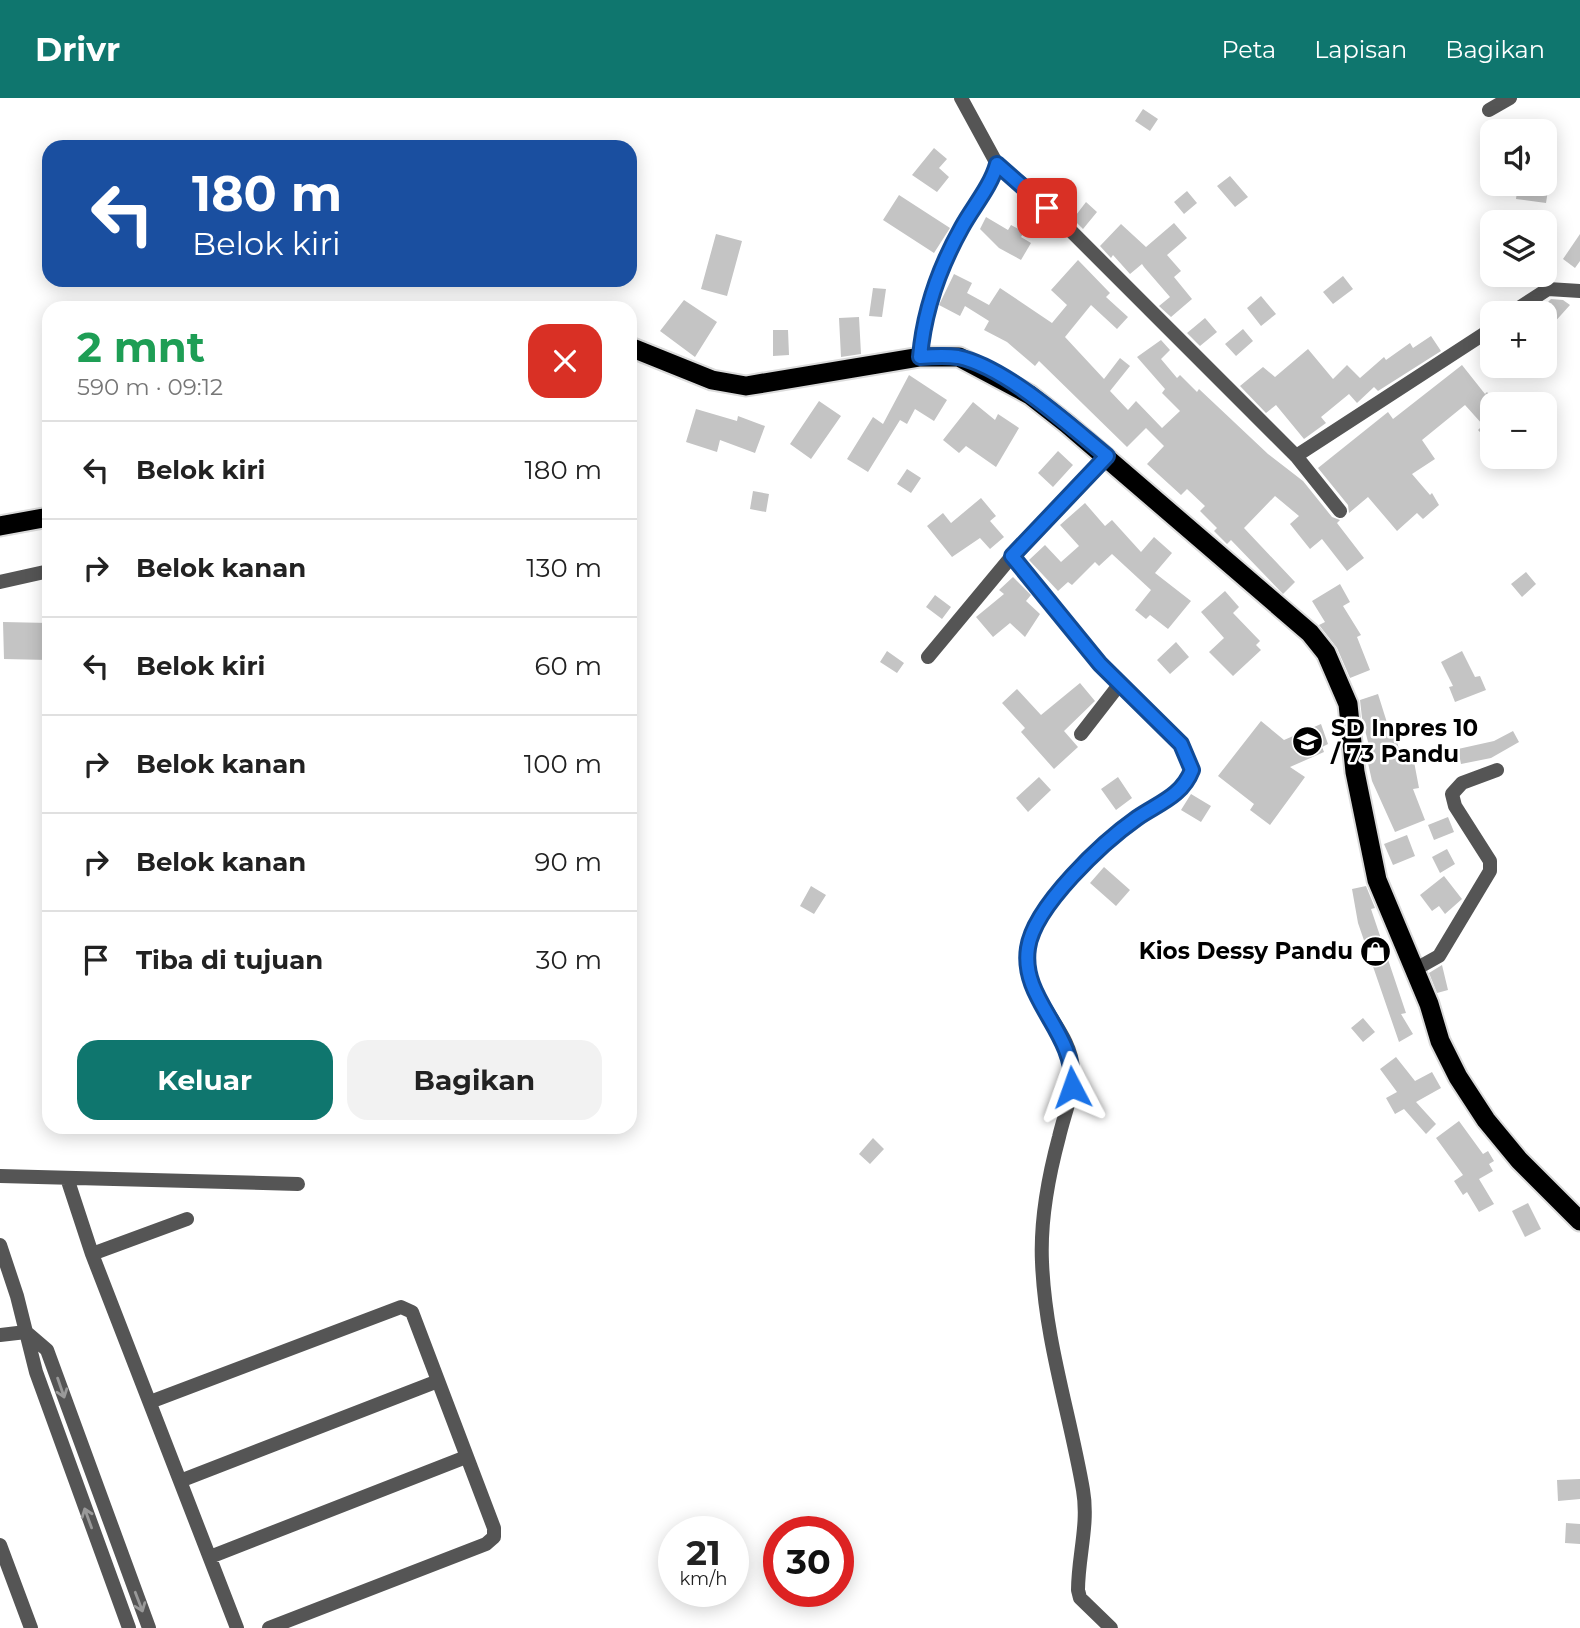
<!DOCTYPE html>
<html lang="id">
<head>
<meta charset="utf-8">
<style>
	body { margin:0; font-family:Montserrat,sans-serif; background:#f2f2f2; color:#222; height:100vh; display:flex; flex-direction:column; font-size:26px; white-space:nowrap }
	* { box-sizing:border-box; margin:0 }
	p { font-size:23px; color:#767676 }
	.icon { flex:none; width:38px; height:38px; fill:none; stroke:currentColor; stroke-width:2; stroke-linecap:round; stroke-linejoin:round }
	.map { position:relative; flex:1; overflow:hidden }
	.details { position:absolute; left:42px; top:203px; width:595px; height:833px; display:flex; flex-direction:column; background:#fff; border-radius:21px; box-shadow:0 4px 18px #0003 }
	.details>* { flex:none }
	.banner { position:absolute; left:42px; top:42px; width:595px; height:147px; border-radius:21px; box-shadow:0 4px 18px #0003; background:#1a4fa0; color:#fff; overflow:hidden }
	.buttons { position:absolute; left:1480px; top:21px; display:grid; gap:14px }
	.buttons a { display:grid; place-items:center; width:77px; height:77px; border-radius:14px; background:#fff; box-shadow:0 4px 18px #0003; font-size:35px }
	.speed { position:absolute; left:658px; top:1418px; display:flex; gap:14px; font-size:35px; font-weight:700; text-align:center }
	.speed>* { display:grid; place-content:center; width:91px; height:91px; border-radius:50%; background:#fff; box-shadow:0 4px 18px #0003; line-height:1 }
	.speed small { font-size:18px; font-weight:400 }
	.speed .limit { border:10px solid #d22; background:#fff; color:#111 }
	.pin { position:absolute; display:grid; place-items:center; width:60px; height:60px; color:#fff; margin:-30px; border-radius:14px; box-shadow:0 4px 10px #0006 }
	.me { position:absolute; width:77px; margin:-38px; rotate:356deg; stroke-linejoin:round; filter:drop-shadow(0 0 5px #0008) }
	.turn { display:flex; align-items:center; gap:24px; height:147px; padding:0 35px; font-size:32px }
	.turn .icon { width:91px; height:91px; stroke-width:2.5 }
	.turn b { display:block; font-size:49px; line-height:60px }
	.round { display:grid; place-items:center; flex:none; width:74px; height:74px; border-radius:21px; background:#f2f2f2 }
	.summary { display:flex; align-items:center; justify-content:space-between; height:119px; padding:0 35px }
	h1 { font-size:42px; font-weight:700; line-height:52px; color:#1e9e55 }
	.cta { display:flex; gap:14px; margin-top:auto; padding:14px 35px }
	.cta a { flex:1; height:80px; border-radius:21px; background:#0f766e; color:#fff; font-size:28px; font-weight:700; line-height:80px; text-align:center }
	.cta a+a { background:#f2f2f2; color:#222 }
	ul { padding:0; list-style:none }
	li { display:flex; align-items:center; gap:21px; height:98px; padding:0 35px; border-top:2px solid #e0e0e0 }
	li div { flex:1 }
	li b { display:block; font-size:26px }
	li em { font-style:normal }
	header { display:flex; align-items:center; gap:42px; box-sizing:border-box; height:98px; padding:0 35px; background:#0f766e; color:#fff }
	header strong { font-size:33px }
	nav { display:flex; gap:38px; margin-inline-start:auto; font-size:24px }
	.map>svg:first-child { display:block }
</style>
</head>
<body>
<header>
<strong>Drivr</strong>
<nav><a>Peta</a><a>Lapisan</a><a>Bagikan</a></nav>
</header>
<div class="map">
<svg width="1580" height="1530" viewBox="0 0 1580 1530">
	<rect width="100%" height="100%" fill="#fff"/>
	<path fill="#c4c4c4" d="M 1143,11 L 1158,21 L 1150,33 L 1135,23 Z
		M 934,50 L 947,61 L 939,70 L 949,79 L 937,94 L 912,77 Z
		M 1230,78 L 1248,99 L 1235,109 L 1217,88 Z
		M 1518,86 L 1549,86 L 1546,105 L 1516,101 Z
		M 1187,93 L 1197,105 L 1184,116 L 1174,104 Z
		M 899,97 L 950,130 L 934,155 L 883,122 Z
		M 1086,104 L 1097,114 L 1083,131 L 1073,121 Z
		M 986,119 L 1008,132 L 1011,127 L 1024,134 L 1021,139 L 1031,145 L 1021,162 L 999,150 L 980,131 Z
		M 1174,125 L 1187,140 L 1167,157 L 1181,173 L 1174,179 L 1192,201 L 1171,219 L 1159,208 L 1170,199 L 1144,169 L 1142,166 L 1130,176 L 1113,157 L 1111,160 L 1100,148 L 1121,126 L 1146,149 Z
		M 716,136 L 742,143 L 727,198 L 701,191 Z
		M 1580,136 L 1580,163 L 1575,170 L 1563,161 Z
		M 1078,162 L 1110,195 L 1106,199 L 1128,219 L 1117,231 L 1091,207 L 1065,239 L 1104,281 L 1120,260 L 1130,268 L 1110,293 L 1128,312 L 1136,303 L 1162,330 L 1180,313 L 1162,295 L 1165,291 L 1137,259 L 1161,242 L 1170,252 L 1161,261 L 1177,280 L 1180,277 L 1197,294 L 1199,291 L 1268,356 L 1303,383 L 1332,419 L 1340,422 L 1337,425 L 1364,460 L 1347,473 L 1322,441 L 1310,451 L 1290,426 L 1299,418 L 1275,398 L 1244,430 L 1295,484 L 1283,496 L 1231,442 L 1227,446 L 1214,433 L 1217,430 L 1200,413 L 1205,408 L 1187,391 L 1181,397 L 1147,366 L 1164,348 L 1146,330 L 1127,349 L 1039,263 L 1035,268 L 1007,244 L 984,232 L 989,223 L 965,208 L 960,218 L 939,207 L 954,176 L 972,185 L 967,195 L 989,207 L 1000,190 L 1052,225 L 1067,207 L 1051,192 Z
		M 1343,178 L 1353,191 L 1333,206 L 1323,194 Z
		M 873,190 L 886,191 L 882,219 L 869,218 Z
		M 1261,198 L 1276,216 L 1261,228 L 1247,210 Z
		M 1551,201 L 1563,202 L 1570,207 L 1552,227 L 1545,221 L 1545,215 L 1537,215 Z
		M 684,202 L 717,224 L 695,259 L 660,233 Z
		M 859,219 L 861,256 L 841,259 L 839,220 Z
		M 1205,220 L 1217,234 L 1200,248 L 1187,235 Z
		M 1243,231 L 1253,243 L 1236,258 L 1225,246 Z
		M 773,232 L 788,232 L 789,257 L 773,258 Z
		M 1431,238 L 1441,253 L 1378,293 L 1374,289 L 1357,305 L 1349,296 L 1321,319 L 1326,325 L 1304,341 L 1276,307 L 1266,315 L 1240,288 L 1263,269 L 1275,279 L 1308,251 L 1333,281 L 1347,267 L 1360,280 L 1384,259 L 1386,262 L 1410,245 L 1413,250 Z
		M 1462,267 L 1485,296 L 1487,294 L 1495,303 L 1493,348 L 1478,332 L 1483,327 L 1465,307 L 1422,342 L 1435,361 L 1412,376 L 1430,397 L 1432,395 L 1439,407 L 1423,421 L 1417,415 L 1397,433 L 1368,399 L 1349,415 L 1348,407 L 1318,370 L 1388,314 L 1393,321 Z
		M 909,277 L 947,302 L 934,323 L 915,311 L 907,326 L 900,322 L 868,374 L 847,361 L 873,319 L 883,326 Z
		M 819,303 L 841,318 L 811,361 L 790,346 Z
		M 973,304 L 995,322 L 998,316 L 1019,330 L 996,369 L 966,348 L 959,355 L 943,342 Z
		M 696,311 L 737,323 L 738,318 L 765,328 L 755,355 L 720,342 L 717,354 L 686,344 Z
		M 1058,353 L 1073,367 L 1053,389 L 1038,375 Z
		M 907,371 L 921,380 L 911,395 L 897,386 Z
		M 753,393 L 769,396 L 766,414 L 750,411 Z
		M 981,400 L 996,418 L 990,423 L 1004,439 L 990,451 L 980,440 L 952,459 L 927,428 L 943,415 L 951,425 Z
		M 1085,405 L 1105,428 L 1112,422 L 1141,454 L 1154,439 L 1172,455 L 1155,475 L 1191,503 L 1168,531 L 1150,517 L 1146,521 L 1135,512 L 1151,492 L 1112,456 L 1099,468 L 1095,464 L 1072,487 L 1068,484 L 1058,493 L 1029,462 L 1045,447 L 1061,464 L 1079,448 L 1060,427 Z
		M 1526,474 L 1536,486 L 1522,499 L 1511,486 Z
		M 1013,479 L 1031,497 L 1026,503 L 1040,516 L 1025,539 L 1010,525 L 993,539 L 976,519 L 1004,496 L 999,492 Z
		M 1340,486 L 1350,504 L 1343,508 L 1361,537 L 1357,539 L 1370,572 L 1350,580 L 1337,550 L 1319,527 L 1325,524 L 1312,503 Z
		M 1225,493 L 1239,509 L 1233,515 L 1260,543 L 1256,547 L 1261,552 L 1233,578 L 1209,554 L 1224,540 L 1201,514 Z
		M 935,497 L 951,509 L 942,521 L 926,509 Z
		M 3,524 L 49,525 L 49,562 L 4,561 Z
		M 1176,544 L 1189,559 L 1170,576 L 1157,562 Z
		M 887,553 L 904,565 L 897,575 L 880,564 Z
		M 1462,553 L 1475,579 L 1480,578 L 1486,592 L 1455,604 L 1449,589 L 1453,588 L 1441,564 Z
		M 1080,585 L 1095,603 L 1064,633 L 1078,649 L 1054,671 L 1021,634 L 1025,630 L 1002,605 L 1017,591 L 1041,617 Z
		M 1378,596 L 1389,631 L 1394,630 L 1400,656 L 1412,653 L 1419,690 L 1413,691 L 1425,722 L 1395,734 L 1372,683 L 1368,665 L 1373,664 L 1362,620 L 1360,602 Z
		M 1261,623 L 1284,642 L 1321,626 L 1328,646 L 1322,649 L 1324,654 L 1290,669 L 1305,679 L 1270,727 L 1250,712 L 1254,706 L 1218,678 Z
		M 1513,633 L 1519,644 L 1491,660 L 1461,666 L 1458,651 L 1494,643 Z
		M 1039,679 L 1051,692 L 1028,714 L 1016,700 Z
		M 1118,679 L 1132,700 L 1116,712 L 1101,691 Z
		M 1191,696 L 1211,708 L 1201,724 L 1181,712 Z
		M 1448,719 L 1454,734 L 1434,742 L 1428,727 Z
		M 1407,737 L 1415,758 L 1393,767 L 1384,746 Z
		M 1447,751 L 1455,766 L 1440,775 L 1432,759 Z
		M 1104,769 L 1130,792 L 1116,808 L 1090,785 Z
		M 1444,778 L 1462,801 L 1445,816 L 1439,808 L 1432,813 L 1420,797 Z
		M 811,788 L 826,797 L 814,816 L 800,808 Z
		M 1366,788 L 1375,810 L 1371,811 L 1406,915 L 1401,916 L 1413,936 L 1399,944 L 1358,825 L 1352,791 Z
		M 1442,867 L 1448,892 L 1437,895 L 1429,875 Z
		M 1363,920 L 1375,934 L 1363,944 L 1351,930 Z
		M 1396,959 L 1415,983 L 1432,974 L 1441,990 L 1416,1004 L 1436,1026 L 1426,1036 L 1404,1011 L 1395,1016 L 1386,1000 L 1397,994 L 1380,971 Z
		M 1459,1023 L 1483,1056 L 1488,1053 L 1494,1063 L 1489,1066 L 1493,1073 L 1479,1081 L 1494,1106 L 1479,1114 L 1467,1094 L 1463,1097 L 1454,1083 L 1463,1077 L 1436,1040 Z
		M 873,1040 L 884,1051 L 870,1066 L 859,1056 Z
		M 1528,1105 L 1541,1131 L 1525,1139 L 1512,1113 Z
		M 1580,1381 L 1580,1401 L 1558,1403 L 1557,1382 Z
		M 1566,1425 L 1580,1426 L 1580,1446 L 1565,1445 Z"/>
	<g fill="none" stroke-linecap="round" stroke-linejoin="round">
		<defs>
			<path id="trunk" d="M 630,249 L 712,282 L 746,288 L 920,259 L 959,259 L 1030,297 L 1067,326 L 1310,535 L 1326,555 L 1348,606 L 1355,674 L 1377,782 L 1429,906 L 1440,943 L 1458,979 L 1486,1022 L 1519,1062 L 1580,1123
				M 0,428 L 49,419"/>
		</defs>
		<use href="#trunk" stroke="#dbdbdb" stroke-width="23"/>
		<path stroke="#555" stroke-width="14" d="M 961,0 L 997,66 L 1029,91 L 1296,358 L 1493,230
			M 1489,12 L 1510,0
			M 1511,215 L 1548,191 L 1580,193
			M 920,259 C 924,210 941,167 965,124 C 975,106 991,86 997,66
			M 1296,358 L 1340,413
			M 1012,458 L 1100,566 L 1181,646 L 1192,672 C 1182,697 1159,705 1138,720 C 1103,744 1040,803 1029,845 C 1016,895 1072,928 1073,972 C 1074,994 1064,1017 1059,1039 C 1048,1080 1040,1121 1042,1164 C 1045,1242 1070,1316 1083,1392 C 1089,1426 1078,1459 1078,1492 L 1080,1500 L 1111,1530
			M 0,484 L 49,473
			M 928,559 L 1012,458 L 1107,358
			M 1081,636 L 1119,587
			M 1414,872 L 1439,858 L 1490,773 L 1490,763 L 1455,708 L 1452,696 L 1462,685 L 1497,672
			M 0,1078 L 298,1086
			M 67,1080 L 92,1156 L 237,1530
			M 0,1147 L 17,1198 L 36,1274 L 129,1530
			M 92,1156 L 187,1121
			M 0,1237 L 26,1234 L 47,1252 L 149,1530
			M 150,1304 L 401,1209 L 412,1214 L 494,1430 L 494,1439 L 486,1446 L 269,1530
			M 180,1383 L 438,1283
			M 0,1447 L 31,1530
			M 210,1459 L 466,1359"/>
		<use href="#trunk" stroke="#000" stroke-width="19"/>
	</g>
	<defs><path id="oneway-shaft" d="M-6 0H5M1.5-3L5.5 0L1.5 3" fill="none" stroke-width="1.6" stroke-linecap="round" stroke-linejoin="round" transform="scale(1.75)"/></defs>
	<g stroke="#999">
		<use href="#oneway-shaft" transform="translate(61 1290) rotate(71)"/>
		<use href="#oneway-shaft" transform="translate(88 1420) rotate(-110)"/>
		<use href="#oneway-shaft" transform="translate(139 1504) rotate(69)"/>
	</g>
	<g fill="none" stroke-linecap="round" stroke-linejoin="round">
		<defs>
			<path id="route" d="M 1047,110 L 997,66 C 991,88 973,109 962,129 C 939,170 924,212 920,259 C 932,258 945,257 958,259 C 1006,269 1069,327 1107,358 L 1012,458 L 1100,566 L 1181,646 L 1192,672 C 1182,698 1159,705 1137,720 C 1103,744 1034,808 1028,850 C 1020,902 1076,934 1072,989"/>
		</defs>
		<use href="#route" stroke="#114b97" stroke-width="18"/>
		<use href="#route" stroke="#1a73e8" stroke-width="12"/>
	</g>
	<defs>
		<symbol id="school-disc" viewBox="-11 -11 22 22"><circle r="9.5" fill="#000" stroke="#fff"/><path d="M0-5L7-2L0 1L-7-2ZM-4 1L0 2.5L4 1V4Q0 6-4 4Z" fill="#fff"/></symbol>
		<symbol id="shop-disc" viewBox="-11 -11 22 22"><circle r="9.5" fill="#000" stroke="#fff"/><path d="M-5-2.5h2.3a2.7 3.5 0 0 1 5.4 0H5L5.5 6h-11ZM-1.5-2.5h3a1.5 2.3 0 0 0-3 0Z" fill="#fff"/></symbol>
	</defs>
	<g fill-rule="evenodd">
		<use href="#school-disc" x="1290" y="626" width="35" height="35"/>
		<use href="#shop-disc" x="1358" y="836" width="35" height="35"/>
	</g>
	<g text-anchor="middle" stroke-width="5" stroke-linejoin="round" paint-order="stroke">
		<g font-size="23" font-weight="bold" fill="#000" stroke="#fff" text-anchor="start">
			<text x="1331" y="638">SD Inpres 10<tspan x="1331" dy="26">/ 73 Pandu</tspan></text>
			<text x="1353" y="861" text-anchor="end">Kios Dessy Pandu</text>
		</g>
	</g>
</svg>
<div class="buttons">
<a><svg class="icon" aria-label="sound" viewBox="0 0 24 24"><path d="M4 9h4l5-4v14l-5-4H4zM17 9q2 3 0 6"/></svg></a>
<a><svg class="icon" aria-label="layers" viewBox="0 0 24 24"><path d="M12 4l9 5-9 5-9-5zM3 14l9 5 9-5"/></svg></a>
<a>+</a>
<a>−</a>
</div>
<div class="speed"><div>21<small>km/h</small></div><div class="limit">30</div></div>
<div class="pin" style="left:1047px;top:110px;background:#d93025"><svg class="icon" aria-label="arrive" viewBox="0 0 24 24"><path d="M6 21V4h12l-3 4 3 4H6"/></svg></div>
<svg class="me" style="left:1072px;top:989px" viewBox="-20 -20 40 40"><path d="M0-17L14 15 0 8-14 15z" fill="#1a73e8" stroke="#fff" stroke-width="4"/></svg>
<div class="banner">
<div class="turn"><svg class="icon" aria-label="left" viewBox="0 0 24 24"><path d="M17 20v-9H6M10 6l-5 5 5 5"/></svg><div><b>180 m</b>Belok kiri</div></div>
</div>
<section class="details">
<div class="summary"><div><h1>2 mnt</h1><p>590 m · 09:12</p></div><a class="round" style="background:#d93025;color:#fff"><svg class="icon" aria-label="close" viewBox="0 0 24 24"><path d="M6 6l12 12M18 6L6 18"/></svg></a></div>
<ul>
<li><svg class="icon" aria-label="left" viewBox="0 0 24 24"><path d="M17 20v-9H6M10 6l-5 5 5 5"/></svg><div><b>Belok kiri</b></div><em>180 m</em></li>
<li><svg class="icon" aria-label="right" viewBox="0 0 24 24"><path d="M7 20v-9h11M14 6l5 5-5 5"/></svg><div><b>Belok kanan</b></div><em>130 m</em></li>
<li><svg class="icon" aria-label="left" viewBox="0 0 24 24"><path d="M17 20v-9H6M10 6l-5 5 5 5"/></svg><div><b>Belok kiri</b></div><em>60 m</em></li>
<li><svg class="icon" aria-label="right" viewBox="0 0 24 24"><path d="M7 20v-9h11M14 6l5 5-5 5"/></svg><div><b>Belok kanan</b></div><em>100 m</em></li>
<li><svg class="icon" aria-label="right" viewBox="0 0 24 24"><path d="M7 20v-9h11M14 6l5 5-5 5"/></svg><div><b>Belok kanan</b></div><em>90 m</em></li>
<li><svg class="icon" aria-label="arrive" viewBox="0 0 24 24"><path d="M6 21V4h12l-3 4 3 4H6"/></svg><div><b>Tiba di tujuan</b></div><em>30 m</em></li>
</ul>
<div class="cta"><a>Keluar</a><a>Bagikan</a></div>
</section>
</div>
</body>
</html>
